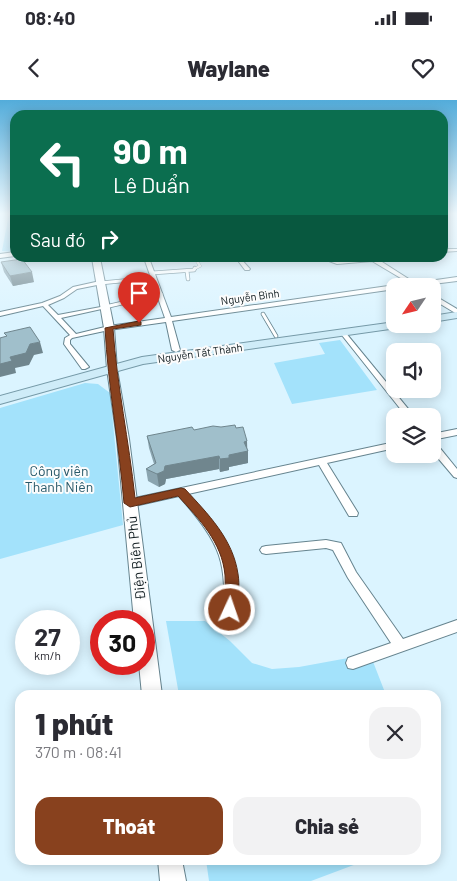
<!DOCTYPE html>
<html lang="vi">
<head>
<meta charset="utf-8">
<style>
	body { margin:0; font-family:Barlow,sans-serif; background:#f2f2f3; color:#2b2b33; height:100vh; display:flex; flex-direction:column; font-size:19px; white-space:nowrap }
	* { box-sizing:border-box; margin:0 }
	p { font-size:16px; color:#7c7c81 }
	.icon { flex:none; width:28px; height:28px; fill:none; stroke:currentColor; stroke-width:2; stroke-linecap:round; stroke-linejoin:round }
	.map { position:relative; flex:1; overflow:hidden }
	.drawer { position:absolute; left:15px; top:590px; width:426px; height:175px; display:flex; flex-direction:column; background:#fff; border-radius:15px; box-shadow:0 2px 12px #0003 }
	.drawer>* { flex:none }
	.guide { position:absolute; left:10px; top:10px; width:438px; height:152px; border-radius:15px; box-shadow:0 2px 12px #0003; background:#0b6e4f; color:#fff; overflow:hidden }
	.needle { width:32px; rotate:235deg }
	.fabs { position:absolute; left:386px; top:178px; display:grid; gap:10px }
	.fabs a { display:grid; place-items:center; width:55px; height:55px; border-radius:10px; background:#fff; box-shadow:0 2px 12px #0003; font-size:25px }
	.speed { position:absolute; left:15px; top:510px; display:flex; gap:10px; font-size:25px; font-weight:700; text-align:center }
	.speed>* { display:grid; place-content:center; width:65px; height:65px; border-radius:50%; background:#fff; box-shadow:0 2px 12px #0003; line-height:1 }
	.speed small { font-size:12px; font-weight:400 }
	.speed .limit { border:8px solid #d22; background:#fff; color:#111 }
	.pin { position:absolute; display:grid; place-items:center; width:42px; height:42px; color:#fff; margin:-51px -21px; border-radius:50% 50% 50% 0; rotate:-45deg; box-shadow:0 0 5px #0007 }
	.pin .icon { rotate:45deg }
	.me { position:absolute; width:55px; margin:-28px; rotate:3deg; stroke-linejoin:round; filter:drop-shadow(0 0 4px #0008) }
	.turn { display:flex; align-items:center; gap:18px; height:105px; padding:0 20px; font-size:22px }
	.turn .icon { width:65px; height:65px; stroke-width:2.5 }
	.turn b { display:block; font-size:35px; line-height:42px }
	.then { display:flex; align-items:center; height:48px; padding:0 20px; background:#0003; gap:10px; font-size:19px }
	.round { display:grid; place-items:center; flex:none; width:52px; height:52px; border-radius:15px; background:#f2f2f3 }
	.headline { display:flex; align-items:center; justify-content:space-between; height:85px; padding:0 20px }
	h1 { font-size:30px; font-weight:800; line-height:38px }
	.button { display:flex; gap:10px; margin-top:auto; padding:10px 20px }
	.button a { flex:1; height:58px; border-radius:15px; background:#88411e; color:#fff; font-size:20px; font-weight:800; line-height:58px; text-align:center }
	.button a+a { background:#f2f2f3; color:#2b2b33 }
	.status { display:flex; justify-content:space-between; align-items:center; height:35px; padding:0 25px; background:#fff; direction:ltr }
	.status svg { height:14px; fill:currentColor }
	header { display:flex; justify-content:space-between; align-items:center; height:65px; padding:0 20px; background:#fff; font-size:22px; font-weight:800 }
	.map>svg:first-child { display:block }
</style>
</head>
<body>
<div class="status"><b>08:40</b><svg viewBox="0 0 49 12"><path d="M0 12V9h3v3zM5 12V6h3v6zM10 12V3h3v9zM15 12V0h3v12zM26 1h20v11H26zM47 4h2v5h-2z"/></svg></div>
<header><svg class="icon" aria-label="back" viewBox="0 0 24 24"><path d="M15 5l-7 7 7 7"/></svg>Waylane<svg class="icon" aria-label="heart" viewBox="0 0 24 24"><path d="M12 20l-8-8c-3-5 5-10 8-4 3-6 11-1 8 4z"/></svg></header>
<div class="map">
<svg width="457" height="781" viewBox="0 0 457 781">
	<rect width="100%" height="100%" fill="#dbf4ff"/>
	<path fill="#a3e2fb" d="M 9,113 L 15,113 L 15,152 L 2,151 Z
		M 340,240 L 377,290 L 292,304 L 274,263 L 325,254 L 319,243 Z
		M 85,283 L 98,284 L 110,293 L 123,425 L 0,459 L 0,308 Z
		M 166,521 L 205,521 L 230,541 L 252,563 L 272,569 L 299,567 L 370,554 L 386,595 L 179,595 Z
		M 206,760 L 367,760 L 311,781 L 209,781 Z"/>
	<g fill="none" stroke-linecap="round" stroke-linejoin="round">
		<defs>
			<path id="service-far1" d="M 96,158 L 158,158
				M 194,169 L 200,166 L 195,158"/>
			<path id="service" d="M 187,171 L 188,179
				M 152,173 L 194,170 L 195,168
				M 100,183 L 153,178
				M 105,207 L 161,194
				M 263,214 L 276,236"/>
			<path id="minor" d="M 442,149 L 457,149 L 457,151 L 442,152 Z
				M 144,158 L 149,158 L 171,217 L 395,185 L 397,186 L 395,186 L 395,189 L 172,221 L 180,250 L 176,252 L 172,250 L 166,222 L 109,230 L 72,238 L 70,240 L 70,244 L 89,267 L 85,269 L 82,269 L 64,244 L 65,238 L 70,235 L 43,206 L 0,216 L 0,212 L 42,203 L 60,196 L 73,187 L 100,181 L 102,182 L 102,184 L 77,189 L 64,198 L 48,205 L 58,215 L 106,206 L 106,208 L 61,218 L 76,234 L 109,226 L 165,218 Z
				M 236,158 L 240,158 L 250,169 L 249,170 L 245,170 Z
				M 321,158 L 328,158 L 337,160 L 386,158 L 386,159 L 379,160 L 415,183 L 457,177 L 457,181 L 417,186 L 399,186 L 409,183 L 372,161 L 337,164 Z
				M 432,194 L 457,209 L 457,214 L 432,199 Z
				M 341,232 L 345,232 L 414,316 L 406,316 L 341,234 Z
				M 457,329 L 457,335 L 432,340 L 432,334 Z
				M 432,341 L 435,342 L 457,369 L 457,378 L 454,377 L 432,351 Z
				M 395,342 L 395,348 L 327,363 L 358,413 L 357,416 L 349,416 L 319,365 L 188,394 C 221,430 237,450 236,500 C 236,510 238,522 234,531 L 229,533 L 224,531 L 223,527 C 227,460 223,447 179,396 L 130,407 L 125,403 L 130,399 Z
				M 326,440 L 341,443 L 356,472 L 403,539 L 457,520 L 457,532 L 353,569 L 348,568 L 346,563 L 348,558 L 391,543 L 348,478 L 333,450 L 326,448 L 266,454 L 262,453 L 260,450 L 262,447 L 266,446 Z"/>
			<path id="tertiary" d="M 15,152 L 15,156 L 0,158 L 0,154 Z
				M 92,158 L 100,158 L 114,228 L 117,269 L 129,339 L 162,595 L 142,595 L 139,564 L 144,564 L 144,521 L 134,521 L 117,339 L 107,269 L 104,228 Z
				M 158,760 L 182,760 L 186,781 L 160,781 Z"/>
			<path id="primary" d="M 457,212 L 457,218 L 432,222 L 432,216 Z
				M 395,222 L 395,224 L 409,224 L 404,227 L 143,264 L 0,304 L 0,296 L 142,257 Z"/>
		</defs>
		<use href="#service-far1" stroke="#66848f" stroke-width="3"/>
		<use href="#service" stroke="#66848f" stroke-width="4.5"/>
		<use href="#minor" stroke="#66848f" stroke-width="2"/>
		<use href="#tertiary" stroke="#66848f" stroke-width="2"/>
		<use href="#primary" stroke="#769aa8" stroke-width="2"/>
		<use href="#service-far1" stroke="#fff" stroke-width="2.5"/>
		<use href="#service" stroke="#fff" stroke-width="3"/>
		<use href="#minor" fill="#fff" fill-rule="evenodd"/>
		<use href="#tertiary" fill="#fff" fill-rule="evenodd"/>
		<use href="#primary" fill="#cfecf8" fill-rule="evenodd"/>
	</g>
	<path fill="#8aa4af" d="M 1,162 L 34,182 L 13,186 L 4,172 Z
		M 221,327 L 247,341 L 248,363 L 229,367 L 229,370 L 220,372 L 219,369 L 166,379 L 165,384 L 159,387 L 148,381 L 146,369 L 154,364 L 149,348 L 147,336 L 194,330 Z"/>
	<path fill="#70868e" d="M 32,172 L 34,182 L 13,186 L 10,176 Z
		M 40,242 L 43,253 L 34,255 L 29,265 L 15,268 L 16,273 L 0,277 L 0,264 L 30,244 Z
		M 247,341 L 247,351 L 248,351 L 248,363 L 229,367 L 229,370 L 220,372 L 220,359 L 229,355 L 244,342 Z
		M 219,356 L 219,369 L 166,379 L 165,384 L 159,387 L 157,374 L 165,366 Z"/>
	<path fill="#a0bfcb" stroke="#70868e" d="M 22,159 L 32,172 L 10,176 L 1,162 Z
		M 30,227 L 40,242 L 30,244 L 26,253 L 10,257 L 12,261 L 0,264 L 0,238 L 7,236 L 4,233 Z
		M 235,325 L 236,328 L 243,327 L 247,341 L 244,342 L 248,351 L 229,355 L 229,358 L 220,359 L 219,356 L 165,366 L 164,371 L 157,374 L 146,369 L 156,363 L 147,336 L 192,327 L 194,330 L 213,326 L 221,327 Z"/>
	<linearGradient id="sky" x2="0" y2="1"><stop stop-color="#53acda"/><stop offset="0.51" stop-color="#effaff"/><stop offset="1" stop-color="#effaff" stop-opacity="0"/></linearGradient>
	<rect width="457" height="223" fill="url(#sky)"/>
	<path fill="#88411e" stroke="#582a14" d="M 139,221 L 141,222 L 141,225 L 113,229 C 117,286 129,341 135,398 L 181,388 L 185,389 C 208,414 233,439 238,474 C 240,485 238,498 237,510 L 235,514 L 230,516 L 225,514 L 223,510 C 224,498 226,486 225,475 C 222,442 199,419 178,396 L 130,407 L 124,403 C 119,344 108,286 105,228 Z"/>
	<g text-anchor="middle" stroke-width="4" stroke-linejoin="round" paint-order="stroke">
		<g font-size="11" fill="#0d191d" stroke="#fcfcfc">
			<text transform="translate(250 197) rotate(-8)" y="4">Nguyễn Bình</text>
			<text transform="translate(200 253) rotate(-8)" y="4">Nguyễn Tất Thành</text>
		</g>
		<g font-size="14" fill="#28596a" stroke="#fcfcfc">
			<text x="59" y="376">Công viên<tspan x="59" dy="16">Thanh Niên</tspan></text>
		</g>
		<g font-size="14" fill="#0d191d" stroke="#fcfcfc">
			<text transform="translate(136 458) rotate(-96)" y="5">Điện Biên Phủ</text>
		</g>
	</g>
</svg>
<div class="fabs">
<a><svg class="needle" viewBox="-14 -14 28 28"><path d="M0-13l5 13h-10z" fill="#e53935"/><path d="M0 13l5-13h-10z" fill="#7c7c81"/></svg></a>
<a><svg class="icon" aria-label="sound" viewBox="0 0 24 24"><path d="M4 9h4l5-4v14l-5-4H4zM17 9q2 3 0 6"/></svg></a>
<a><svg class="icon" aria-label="layers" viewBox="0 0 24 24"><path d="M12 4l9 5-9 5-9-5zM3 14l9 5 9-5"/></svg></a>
</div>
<div class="speed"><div>27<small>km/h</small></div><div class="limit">30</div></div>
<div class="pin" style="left:139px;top:223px;background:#d93025"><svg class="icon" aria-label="arrive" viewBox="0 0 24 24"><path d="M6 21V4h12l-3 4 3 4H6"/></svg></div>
<svg class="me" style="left:230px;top:510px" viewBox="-20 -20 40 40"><circle r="17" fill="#88411e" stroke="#fff" stroke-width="3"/><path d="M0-11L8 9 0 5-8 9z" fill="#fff"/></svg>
<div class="guide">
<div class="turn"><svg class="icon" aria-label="left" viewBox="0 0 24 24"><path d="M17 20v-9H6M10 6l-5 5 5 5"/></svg><div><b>90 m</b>Lê Duẩn</div></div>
<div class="then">Sau đó<svg class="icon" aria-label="right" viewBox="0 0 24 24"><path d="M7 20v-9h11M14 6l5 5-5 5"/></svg></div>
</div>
<section class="drawer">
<div class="headline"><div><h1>1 phút</h1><p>370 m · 08:41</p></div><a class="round"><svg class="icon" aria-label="close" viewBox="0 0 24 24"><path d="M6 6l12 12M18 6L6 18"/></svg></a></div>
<div class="button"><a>Thoát</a><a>Chia sẻ</a></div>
</section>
</div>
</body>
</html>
